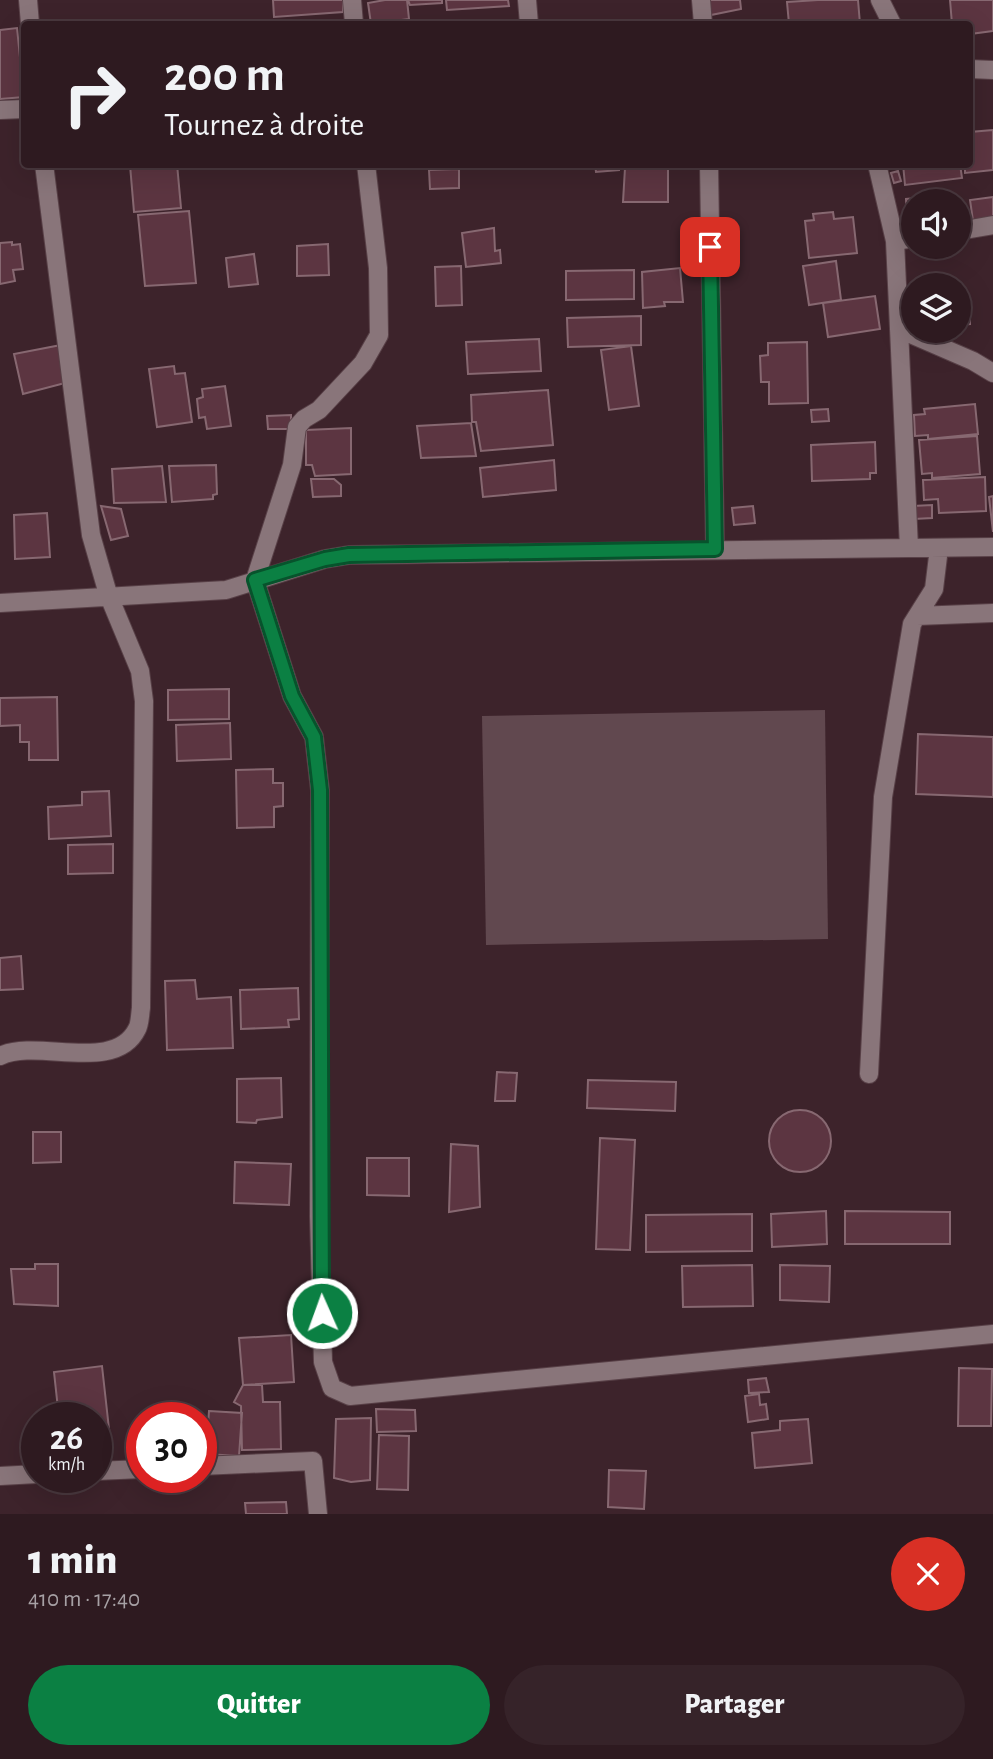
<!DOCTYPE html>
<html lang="fr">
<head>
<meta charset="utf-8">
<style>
	body { margin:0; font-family:"Alegreya Sans",sans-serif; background:#362329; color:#f1f3f6; height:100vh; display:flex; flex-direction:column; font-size:26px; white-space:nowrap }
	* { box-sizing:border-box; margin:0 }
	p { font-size:23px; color:#a7a1a5 }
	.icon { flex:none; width:38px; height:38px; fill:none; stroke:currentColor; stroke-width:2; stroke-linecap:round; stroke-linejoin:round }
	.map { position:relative; height:1514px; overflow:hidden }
	.details { display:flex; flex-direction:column; background:#2e1a20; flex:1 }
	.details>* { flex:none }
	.top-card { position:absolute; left:21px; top:21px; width:952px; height:147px; border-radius:7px; box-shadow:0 7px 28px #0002,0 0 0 2px #49383e; background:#2e1a20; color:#f1f3f6; overflow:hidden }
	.fabs { position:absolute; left:901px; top:189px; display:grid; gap:14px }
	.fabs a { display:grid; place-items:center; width:70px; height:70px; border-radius:50%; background:#2e1a20; box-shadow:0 7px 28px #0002,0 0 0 2px #49383e; font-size:35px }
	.speed { position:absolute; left:21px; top:1402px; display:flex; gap:14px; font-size:35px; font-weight:700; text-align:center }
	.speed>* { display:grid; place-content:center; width:91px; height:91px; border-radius:50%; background:#2e1a20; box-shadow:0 7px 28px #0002,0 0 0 2px #49383e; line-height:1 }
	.speed small { font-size:18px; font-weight:400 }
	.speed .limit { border:10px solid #d22; background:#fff; color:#111 }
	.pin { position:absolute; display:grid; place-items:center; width:60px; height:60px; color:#fff; margin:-30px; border-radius:14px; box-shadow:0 4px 10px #0006 }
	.me { position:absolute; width:77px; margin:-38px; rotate:358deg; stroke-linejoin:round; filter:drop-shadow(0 0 5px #0008) }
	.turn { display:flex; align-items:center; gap:24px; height:147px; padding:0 28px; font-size:32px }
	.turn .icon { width:91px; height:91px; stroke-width:2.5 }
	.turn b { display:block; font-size:49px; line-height:60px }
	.round { display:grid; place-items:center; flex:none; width:74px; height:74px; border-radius:37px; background:#362329 }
	.summary { display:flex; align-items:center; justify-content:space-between; height:119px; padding:0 28px }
	h1 { font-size:42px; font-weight:800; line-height:52px }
	.button { display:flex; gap:14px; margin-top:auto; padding:14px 28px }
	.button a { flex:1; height:80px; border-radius:42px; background:#0b8043; color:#fff; font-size:28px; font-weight:800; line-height:80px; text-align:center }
	.button a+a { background:#362329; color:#f1f3f6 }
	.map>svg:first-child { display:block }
</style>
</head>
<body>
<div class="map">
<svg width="993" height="1514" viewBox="0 0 993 1514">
	<rect width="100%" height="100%" fill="#3d232b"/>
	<path fill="#61484f" d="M 825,710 L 828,939 L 486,945 L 482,716 Z"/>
	<path fill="#5c3541" stroke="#876871" stroke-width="2" d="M 273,0 L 343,0 L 343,12 L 274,17 Z
		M 385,0 L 407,0 L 409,19 L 371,24 L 368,3 Z
		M 408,0 L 442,0 L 442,3 L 410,5 Z
		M 446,0 L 508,0 L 509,6 L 447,10 Z
		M 708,0 L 740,0 L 741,9 L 711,15 Z
		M 818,0 L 858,0 L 860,24 L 789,24 L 787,2 Z
		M 950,0 L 993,0 L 993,31 L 970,34 L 970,24 L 952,24 Z
		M 338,20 L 338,24 L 283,24 L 306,22 Z
		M 17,28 L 24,97 L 0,99 L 0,30 Z
		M 993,130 L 993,170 L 965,173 L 965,164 L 970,164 L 970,132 Z
		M 159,164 L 177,164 L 181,208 L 134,212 L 130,165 L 159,167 Z
		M 595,164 L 619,164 L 619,170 L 596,172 Z
		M 903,164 L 960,164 L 962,178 L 905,185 Z
		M 625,168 L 668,169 L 668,202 L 623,202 Z
		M 459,169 L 459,188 L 430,189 L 429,170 Z
		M 898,171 L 901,181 L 894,183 L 891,173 Z
		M 928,197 L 928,201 L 914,201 L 914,219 L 907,219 L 906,199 Z
		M 993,197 L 993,219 L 973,221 L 970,200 Z
		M 189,211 L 196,283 L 145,286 L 138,215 Z
		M 833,212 L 834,219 L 853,217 L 857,253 L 809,258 L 805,221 L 814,220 L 813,214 Z
		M 494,228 L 495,251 L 500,250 L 501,263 L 466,267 L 462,233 Z
		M 12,242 L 12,245 L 20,244 L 23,269 L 13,270 L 15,281 L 0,284 L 0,243 Z
		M 328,244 L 329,275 L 297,276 L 297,246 Z
		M 254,254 L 258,284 L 229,287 L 226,258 Z
		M 836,261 L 841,300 L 809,305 L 803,266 Z
		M 461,266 L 462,305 L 436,306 L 435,267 Z
		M 680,268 L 683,302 L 664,302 L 665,306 L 643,308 L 642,272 Z
		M 634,270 L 634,299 L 566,300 L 566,271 Z
		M 875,296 L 880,329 L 828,337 L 823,303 Z
		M 959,297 L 969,297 L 970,324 L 959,325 Z
		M 641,316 L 641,345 L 568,347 L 567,318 Z
		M 539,339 L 541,371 L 468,374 L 466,342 Z
		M 807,342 L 808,403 L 769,404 L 769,382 L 761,382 L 760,356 L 768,355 L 768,343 Z
		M 61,345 L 65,383 L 23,394 L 14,354 Z
		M 631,346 L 639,406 L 609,410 L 601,350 Z
		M 174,366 L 175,374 L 185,373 L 192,422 L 157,427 L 149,369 Z
		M 225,386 L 231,426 L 207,429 L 205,417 L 199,418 L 197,399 L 203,397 L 202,389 Z
		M 548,390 L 553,445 L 481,451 L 476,422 L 472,422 L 471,395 Z
		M 975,404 L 978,434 L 928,439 L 928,435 L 915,436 L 914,415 L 925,414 L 924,409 Z
		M 828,409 L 829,421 L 812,422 L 811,410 Z
		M 291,415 L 291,429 L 268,429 L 267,416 Z
		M 471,423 L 476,456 L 421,458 L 417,426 Z
		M 351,428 L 351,474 L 315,476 L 312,465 L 306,465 L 306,430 Z
		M 977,436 L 980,474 L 932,478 L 932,473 L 922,474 L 919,440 Z
		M 875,442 L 876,473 L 870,473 L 870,479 L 812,481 L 811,445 Z
		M 554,460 L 556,490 L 483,497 L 480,468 Z
		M 216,465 L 217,494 L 213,495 L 213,499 L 172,502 L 169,466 Z
		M 162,466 L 166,502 L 114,503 L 112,469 Z
		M 985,477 L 986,511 L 939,513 L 938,499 L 924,500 L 923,480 Z
		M 311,479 L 334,479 L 341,485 L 341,496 L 313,497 Z
		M 993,496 L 993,532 L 989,497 Z
		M 932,505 L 932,518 L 914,519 L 913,506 Z
		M 101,506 L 121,509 L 128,536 L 111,540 Z
		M 753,506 L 755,523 L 734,525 L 732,508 Z
		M 47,513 L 50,557 L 15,559 L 14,515 Z
		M 229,689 L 229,719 L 168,720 L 168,690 Z
		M 57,697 L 58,760 L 29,760 L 29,742 L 20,742 L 20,725 L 0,726 L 0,698 Z
		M 230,723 L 231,759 L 177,761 L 176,725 Z
		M 918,734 L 993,737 L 993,797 L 916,794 Z
		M 273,769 L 273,783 L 283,783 L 283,806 L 274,807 L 274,827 L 237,828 L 236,770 Z
		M 109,791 L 111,836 L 49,839 L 48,807 L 82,805 L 82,792 Z
		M 113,844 L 113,873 L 68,874 L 68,845 Z
		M 21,956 L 23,989 L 0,990 L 0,958 Z
		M 195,980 L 197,999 L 231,997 L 233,1048 L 167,1050 L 165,981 Z
		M 298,988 L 299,1019 L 288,1020 L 289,1027 L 241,1029 L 240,990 Z
		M 497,1072 L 517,1073 L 515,1101 L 495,1101 Z
		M 281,1078 L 282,1117 L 257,1120 L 256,1123 L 237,1122 L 237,1079 Z
		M 588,1080 L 676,1082 L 675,1111 L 587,1108 Z
		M769 1141a31 31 0 1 1 62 0a31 31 0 1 1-62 0Z
		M 33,1132 L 61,1132 L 61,1162 L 33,1163 Z
		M 600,1138 L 635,1140 L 630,1250 L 596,1249 Z
		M 451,1144 L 478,1146 L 480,1207 L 449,1212 Z
		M 367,1158 L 409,1158 L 409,1196 L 367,1195 Z
		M 235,1162 L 291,1164 L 289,1205 L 234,1203 Z
		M 826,1211 L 827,1244 L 772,1247 L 771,1214 Z
		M 845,1211 L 950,1212 L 950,1244 L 845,1244 Z
		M 752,1214 L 752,1251 L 646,1252 L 646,1215 Z
		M 35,1264 L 58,1264 L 58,1306 L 14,1304 L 11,1269 L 35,1269 Z
		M 752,1265 L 753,1306 L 683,1307 L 682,1266 Z
		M 780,1265 L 830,1266 L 829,1302 L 780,1300 Z
		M 291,1335 L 294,1382 L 243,1385 L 239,1338 Z
		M 102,1366 L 110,1438 L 96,1440 L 96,1418 L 59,1418 L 54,1372 Z
		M 959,1368 L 992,1369 L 991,1426 L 958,1426 Z
		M 766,1378 L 769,1392 L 749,1393 L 748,1380 Z
		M 243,1385 L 262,1385 L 263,1402 L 280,1402 L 281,1449 L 242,1450 L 241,1406 L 234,1402 Z
		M 759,1394 L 760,1405 L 766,1404 L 768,1419 L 748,1422 L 745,1396 Z
		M 376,1409 L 415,1410 L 416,1431 L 377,1432 Z
		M 209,1411 L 242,1413 L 239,1456 L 206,1454 Z
		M 371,1418 L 370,1480 L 351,1482 L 334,1478 L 336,1419 Z
		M 808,1419 L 812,1463 L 755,1468 L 752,1433 L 780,1430 L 780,1421 Z
		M 379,1435 L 409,1436 L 408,1490 L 377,1489 Z
		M 609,1470 L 646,1471 L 644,1509 L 608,1507 Z
		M 286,1502 L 287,1514 L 246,1514 L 245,1503 Z"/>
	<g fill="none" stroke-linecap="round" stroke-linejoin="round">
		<defs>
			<path id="minor" d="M 28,0 L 30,24
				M 352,0 L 354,24
				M 527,0 L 529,24
				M 701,0 L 703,24
				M 880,0 L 892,24
				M 970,69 L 993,70
				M 0,110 L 24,109
				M 366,164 L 378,268 L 379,335 L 363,363 L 319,410 L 304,419 L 297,427 L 292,465 L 255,580 L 292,696 L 314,737 L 320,790 L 319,1216 L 323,1362 L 332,1388 L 350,1396 L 993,1334
				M 709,164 L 715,549
				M 877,164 L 895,241 L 914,238
				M 959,231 L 993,225
				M 895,241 L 909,548
				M 899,329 L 973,361 L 993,373
				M 0,603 L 226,590 L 325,559 L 349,555 L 993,547
				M 917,616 L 993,613
				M 0,1056 C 38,1038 115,1074 137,1029 C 140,1024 140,1014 141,1008 L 144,701 L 140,671 L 108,594 L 91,535 L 44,164
				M 869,1074 L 883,797 L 912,624 L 934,589 L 939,548
				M 201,1466 L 313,1461 L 318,1514
				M 96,1471 L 142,1469
				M 0,1476 L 37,1474"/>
		</defs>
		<use href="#minor" stroke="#584047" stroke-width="20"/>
		<use href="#minor" stroke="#89757a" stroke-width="18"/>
	</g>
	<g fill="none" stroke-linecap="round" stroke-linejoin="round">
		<defs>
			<path id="route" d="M 322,1313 L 320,790 L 314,737 L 292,696 L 255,580 L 325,559 L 349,555 L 715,549 L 710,247"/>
		</defs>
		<use href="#route" stroke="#07532c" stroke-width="18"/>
		<use href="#route" stroke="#0b8043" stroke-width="12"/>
	</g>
</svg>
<div class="fabs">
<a><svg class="icon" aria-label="sound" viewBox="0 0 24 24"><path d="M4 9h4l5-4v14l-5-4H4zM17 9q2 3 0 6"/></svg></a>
<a><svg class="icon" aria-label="layers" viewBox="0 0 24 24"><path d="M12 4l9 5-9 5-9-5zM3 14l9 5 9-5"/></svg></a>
</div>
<div class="speed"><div>26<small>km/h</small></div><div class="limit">30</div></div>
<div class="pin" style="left:710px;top:247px;background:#d93025"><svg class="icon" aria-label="arrive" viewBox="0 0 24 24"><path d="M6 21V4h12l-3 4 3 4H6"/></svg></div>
<svg class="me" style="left:322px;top:1313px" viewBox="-20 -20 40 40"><circle r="17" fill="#0b8043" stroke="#fff" stroke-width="3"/><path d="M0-11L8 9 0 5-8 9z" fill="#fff"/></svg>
<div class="top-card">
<div class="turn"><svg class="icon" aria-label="right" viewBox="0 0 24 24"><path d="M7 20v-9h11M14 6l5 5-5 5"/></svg><div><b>200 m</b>Tournez à droite</div></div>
</div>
</div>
<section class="details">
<div class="summary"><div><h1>1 min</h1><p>410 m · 17:40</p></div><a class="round" style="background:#d93025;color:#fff"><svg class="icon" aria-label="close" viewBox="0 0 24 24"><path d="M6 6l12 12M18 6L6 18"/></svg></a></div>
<div class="button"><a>Quitter</a><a>Partager</a></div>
</section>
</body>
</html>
